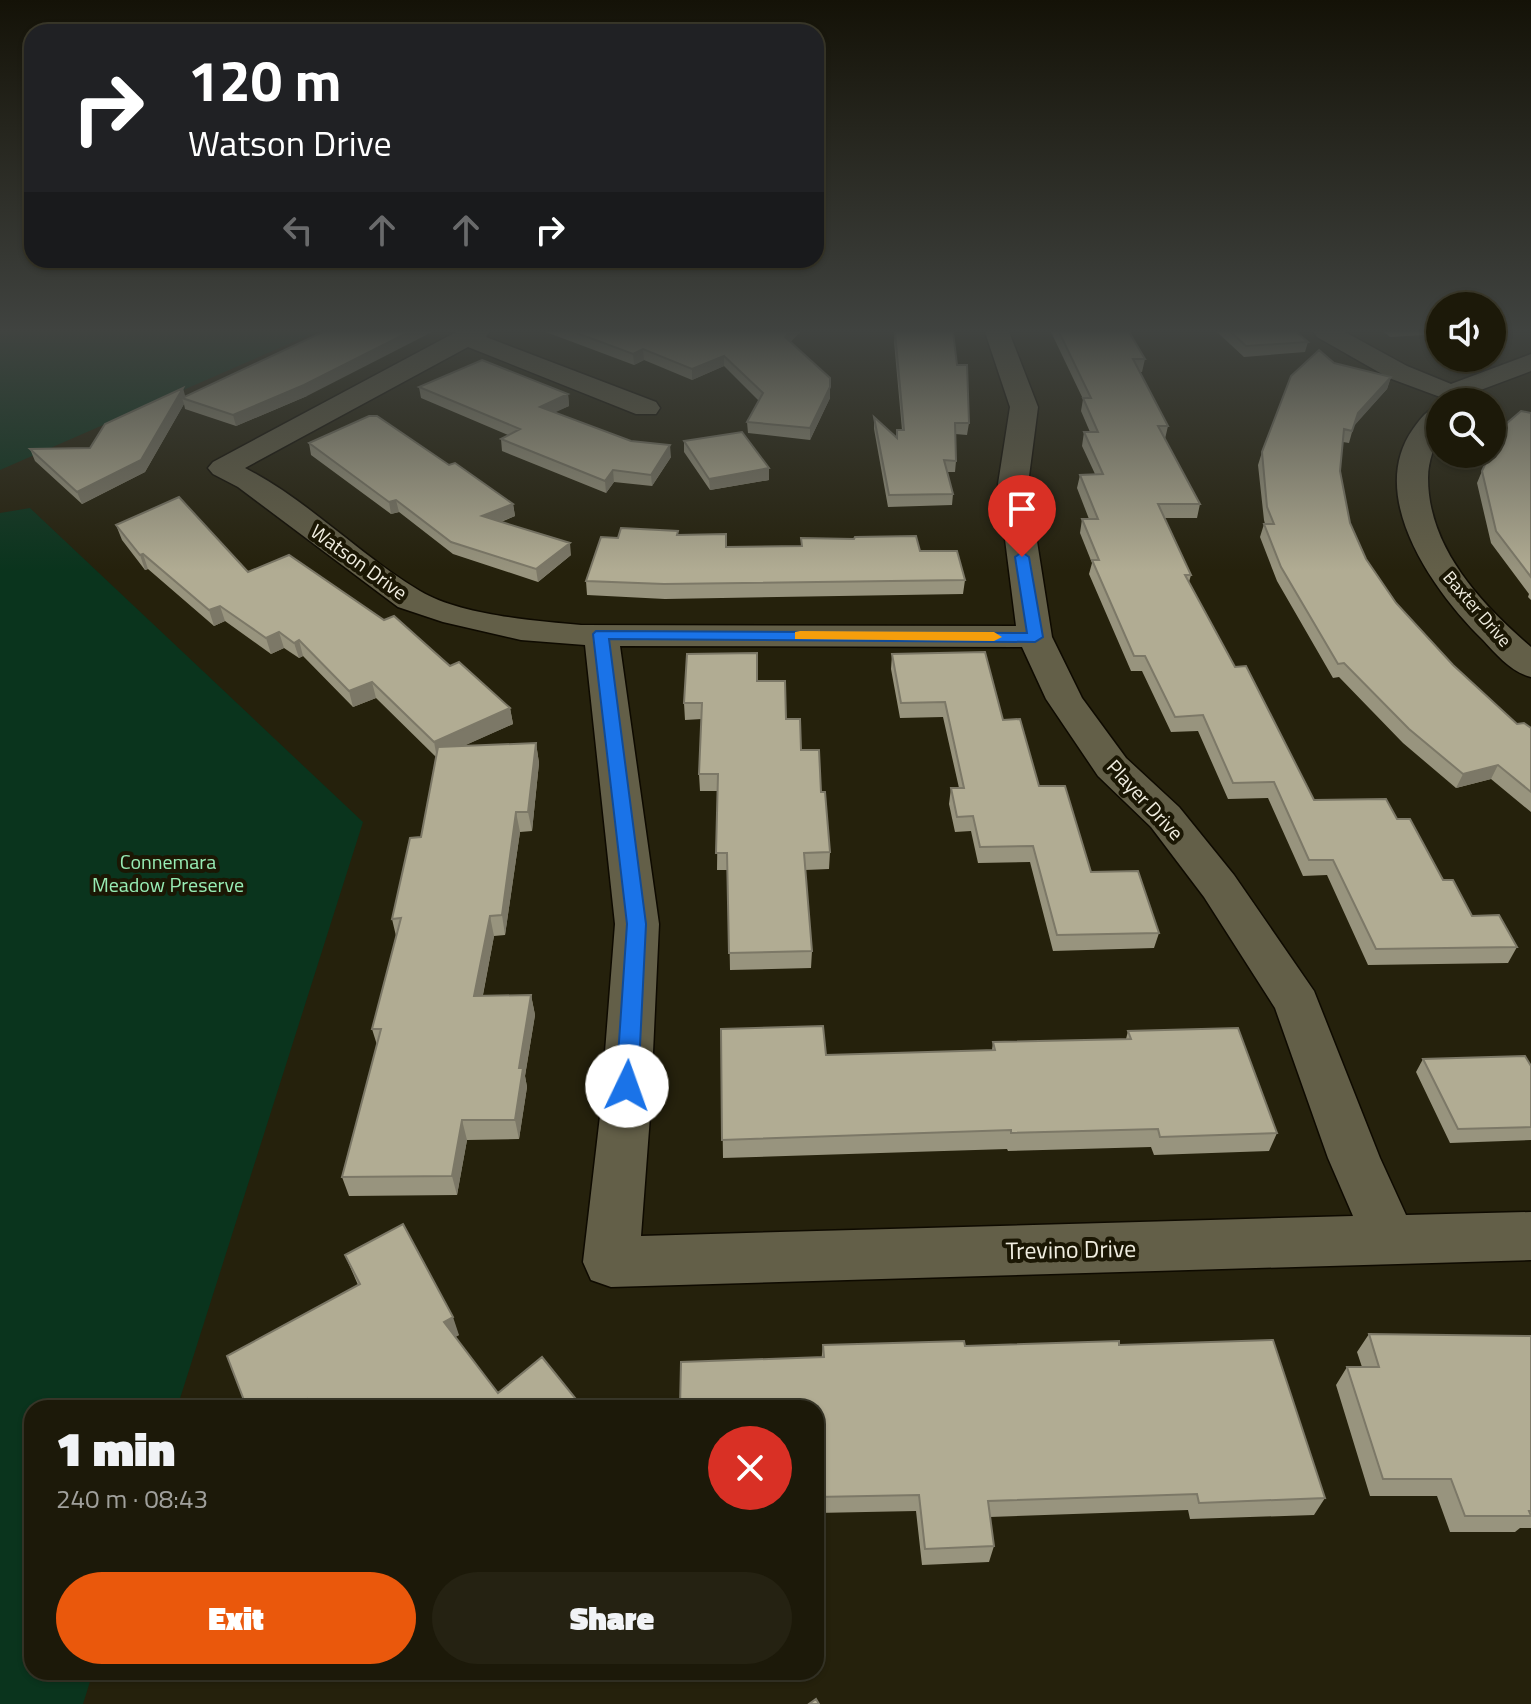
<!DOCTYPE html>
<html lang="en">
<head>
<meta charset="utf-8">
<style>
	body { margin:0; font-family:"Titillium Web",sans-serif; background:#252212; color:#f1f3f6; height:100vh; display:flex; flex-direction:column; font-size:30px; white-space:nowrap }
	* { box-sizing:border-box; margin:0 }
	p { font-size:26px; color:#a0a09c }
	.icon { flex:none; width:44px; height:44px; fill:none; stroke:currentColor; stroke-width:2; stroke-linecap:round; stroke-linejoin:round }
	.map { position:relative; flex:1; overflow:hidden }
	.side { position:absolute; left:24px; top:1400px; width:800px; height:280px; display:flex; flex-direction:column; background:#1c1909; border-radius:24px; box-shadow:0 2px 6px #0004,0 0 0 2px #3a382a }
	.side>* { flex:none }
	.top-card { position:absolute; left:24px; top:24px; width:800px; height:244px; border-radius:24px; box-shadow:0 2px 6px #0004,0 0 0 2px #3a382a; background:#202124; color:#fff; overflow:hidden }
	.controls { position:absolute; left:1426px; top:292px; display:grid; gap:16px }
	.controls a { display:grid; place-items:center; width:80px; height:80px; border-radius:50%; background:#1c1909; box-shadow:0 2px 6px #0004,0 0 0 2px #3a382a; font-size:40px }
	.pin { position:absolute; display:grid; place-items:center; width:68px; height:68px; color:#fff; margin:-82px -34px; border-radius:50% 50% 50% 0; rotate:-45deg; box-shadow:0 0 8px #0007 }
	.pin .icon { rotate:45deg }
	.me { position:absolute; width:88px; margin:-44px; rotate:3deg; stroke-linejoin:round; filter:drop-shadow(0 0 6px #0008) }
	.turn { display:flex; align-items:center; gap:28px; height:168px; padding:0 32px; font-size:36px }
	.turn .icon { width:104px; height:104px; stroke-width:2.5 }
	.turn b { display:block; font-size:56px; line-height:68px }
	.lanes { display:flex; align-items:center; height:76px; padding:0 32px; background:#0003; justify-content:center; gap:40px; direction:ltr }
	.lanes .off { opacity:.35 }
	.round { display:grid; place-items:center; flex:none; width:84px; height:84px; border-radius:42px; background:#252212 }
	.headline { display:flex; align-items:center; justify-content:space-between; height:136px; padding:0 32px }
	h1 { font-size:48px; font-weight:800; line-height:60px }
	.cta { display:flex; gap:16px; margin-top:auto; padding:16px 32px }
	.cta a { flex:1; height:92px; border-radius:48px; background:#ea580c; color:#fff; font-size:32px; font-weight:800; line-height:92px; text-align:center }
	.cta a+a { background:#252212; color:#f1f3f6 }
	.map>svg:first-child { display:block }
</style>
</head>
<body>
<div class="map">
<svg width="1531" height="1704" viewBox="0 0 1531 1704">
	<rect width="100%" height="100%" fill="#25210c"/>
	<path fill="#0a341d" d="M 0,332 L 316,332 L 0,470 Z
		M 30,508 L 363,822 L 177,1408 L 32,1408 L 32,1672 L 93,1672 L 83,1704 L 0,1704 L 0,513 Z"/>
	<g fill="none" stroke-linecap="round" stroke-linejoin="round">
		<defs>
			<path id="minor" d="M 456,332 L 489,332 L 486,337 L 656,402 L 660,408 L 656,414 L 636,414 L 468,347 L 245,468 C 308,500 359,555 420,591 C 460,615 535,621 581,625 L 1016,626 L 998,484 L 1010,407 L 985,332 L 1009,332 L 1038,407 L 1028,484 L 1052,637 L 1082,698 L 1126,758 L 1179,807 L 1234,875 L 1314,991 L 1380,1158 L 1406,1215 L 1531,1212 L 1531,1260 L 611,1287 L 591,1280 L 583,1262 L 600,1116 L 615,924 L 585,645 L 521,640 L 443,622 L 398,607 L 238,487 L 213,474 L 208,468 L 213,462 ZM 620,646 L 1022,647 L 1046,699 L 1098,776 L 1151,827 L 1204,897 L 1275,1008 L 1328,1158 L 1353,1216 L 641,1236 L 650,1116 L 659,924 Z
				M 1314,332 L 1345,332 L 1407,366 L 1451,384 L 1531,354 L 1531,371 L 1451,401 L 1389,378 L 1317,337 Z
				M 1440,406 C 1440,413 1442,424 1440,431 C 1435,446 1428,460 1428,478 C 1428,548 1481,604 1531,647 L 1531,677 C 1511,672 1497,655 1483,640 C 1435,593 1365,497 1413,429 C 1421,418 1427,409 1440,406 Z"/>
		</defs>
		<use href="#minor" stroke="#0e0a00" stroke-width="3"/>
		<use href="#minor" fill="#635f48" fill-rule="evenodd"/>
	</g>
	<path fill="#98947e" d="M 546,332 L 800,332 L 790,342 L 830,398 L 810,440 L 748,433 L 747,422 L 759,401 L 724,366 L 692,380 L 644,360 L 634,365 Z
		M 895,332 L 957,365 L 969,423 L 967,435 L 955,434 L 956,461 L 955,472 L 947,472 L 953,494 L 952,505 L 888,507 L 874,429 L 874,417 L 896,437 L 897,430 L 902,430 L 894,342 Z
		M 1051,332 L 1129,332 L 1145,359 L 1142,372 L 1140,372 L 1168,426 L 1165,439 L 1200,504 L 1197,518 L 1164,518 L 1191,575 L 1189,582 L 1235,667 L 1314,800 L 1397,819 L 1472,916 L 1517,947 L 1508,963 L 1368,965 L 1327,875 L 1303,876 L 1268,798 L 1228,799 L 1198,731 L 1171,732 L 1142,671 L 1131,671 L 1089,574 L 1092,563 L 1080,533 L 1082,519 L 1089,519 L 1077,488 L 1080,475 L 1095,474 L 1082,446 L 1084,432 L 1090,432 L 1081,411 L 1083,399 Z
		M 1217,332 L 1296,332 L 1308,342 L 1305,352 L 1244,357 Z
		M 1384,332 L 1440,332 L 1440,334 L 1390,337 Z
		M 1334,363 L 1391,377 L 1387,389 L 1354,425 L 1349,443 L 1343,442 L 1340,471 L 1350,523 L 1366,559 L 1396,603 L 1453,665 L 1517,724 L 1531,728 L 1531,812 L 1491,779 L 1456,788 L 1403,743 L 1339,677 L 1333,678 L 1277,581 L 1260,537 L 1264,524 L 1265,524 L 1264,520 L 1258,465 L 1262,452 Z
		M 419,387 L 568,394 L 569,406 L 554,412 L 671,457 L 652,486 L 614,482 L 606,493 L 502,451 L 501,439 L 508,435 L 421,398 Z
		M 186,396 L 307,396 L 236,426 L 185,409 L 184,404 L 145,472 L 82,504 L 35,461 L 30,449 L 90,448 Z
		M 1531,413 L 1531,600 L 1528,597 L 1529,594 L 1491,543 L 1477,483 L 1482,471 Z
		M 684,441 L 769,480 L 710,490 L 684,452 Z
		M 309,443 L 449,465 L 513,504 L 515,516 L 501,522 L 571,555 L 538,582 L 453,554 L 399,512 L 391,514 L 311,455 Z
		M 116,525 L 248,572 L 450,666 L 510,708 L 513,724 L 463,746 L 536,743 L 539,763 L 532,831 L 520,832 L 505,935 L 494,936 L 483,995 L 531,995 L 535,1015 L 525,1076 L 527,1087 L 519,1139 L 467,1140 L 457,1195 L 349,1196 L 342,1177 L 377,1045 L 372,1029 L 396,936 L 392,919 L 421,837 L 436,757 L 376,698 L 353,707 L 303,656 L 299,658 L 284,648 L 271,654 L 225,621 L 214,626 L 148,569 L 145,570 L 122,540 Z
		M 678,531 L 678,535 L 726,547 L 801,546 L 801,538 L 920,551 L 965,580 L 963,594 L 665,599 L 587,595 L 586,581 L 618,538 Z
		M 892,654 L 1003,720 L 1039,786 L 1091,872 L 1159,933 L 1154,948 L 1053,951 L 1030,862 L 978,863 L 971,831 L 955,832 L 949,804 L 951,788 L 959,788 L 943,717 L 900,718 L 891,669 Z
		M 757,681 L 786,719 L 821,792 L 830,852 L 829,869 L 805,870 L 812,951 L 811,968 L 730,970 L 728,870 L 717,870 L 718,791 L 700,791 L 699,774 L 702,719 L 685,720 L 684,703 Z
		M 721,1029 L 826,1055 L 992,1050 L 993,1042 L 1126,1039 L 1128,1031 L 1277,1133 L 1269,1151 L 1154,1155 L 1151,1147 L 1008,1151 L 1007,1149 L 723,1158 Z
		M 1423,1059 L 1531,1066 L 1531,1140 L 1450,1143 L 1416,1072 Z
		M 345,1255 L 459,1335 L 455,1337 L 498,1393 L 581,1408 L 247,1408 L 358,1285 Z
		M 1369,1334 L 1531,1336 L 1531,1528 L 1520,1528 L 1515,1532 L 1450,1532 L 1437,1496 L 1370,1496 L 1336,1385 L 1347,1367 L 1362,1367 L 1357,1352 Z
		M 823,1345 L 965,1346 L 1119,1345 L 1325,1498 L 1314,1515 L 1190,1519 L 1188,1510 L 990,1517 L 994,1546 L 989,1562 L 922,1565 L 916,1511 L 816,1513 L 816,1408 Z"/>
	<path fill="#7c7867" d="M 409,332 L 432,332 L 307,396 L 236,426 L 233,415 Z
		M 790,332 L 800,332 L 785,348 L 785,337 Z
		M 643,349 L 644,360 L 634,365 L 633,354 Z
		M 724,356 L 724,366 L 692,380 L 692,369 Z
		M 1391,377 L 1387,389 L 1354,426 L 1358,413 Z
		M 830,387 L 830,398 L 810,440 L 810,428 Z
		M 183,388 L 186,399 L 182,398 L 184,404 L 145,472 L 82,504 L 77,492 Z
		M 568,394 L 569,406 L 541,419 L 540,407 Z
		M 670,445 L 671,457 L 652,486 L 651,475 Z
		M 769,468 L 769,480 L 710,490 L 709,479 Z
		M 613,470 L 614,482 L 606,493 L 605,481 Z
		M 396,500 L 399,512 L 391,514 L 389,502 Z
		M 513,504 L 515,516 L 484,528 L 482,516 Z
		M 570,543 L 571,555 L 538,582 L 536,569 Z
		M 143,554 L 148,569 L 145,570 L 140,555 Z
		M 220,606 L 225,621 L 214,626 L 209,610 Z
		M 279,632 L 284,648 L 271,654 L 266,638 Z
		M 299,640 L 303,656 L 299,658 L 294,643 Z
		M 372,682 L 376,698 L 353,707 L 349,691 Z
		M 510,708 L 513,724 L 437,758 L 434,742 Z
		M 536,743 L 539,763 L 532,831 L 528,812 Z
		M 1498,765 L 1491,779 L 1456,788 L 1463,774 Z
		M 516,812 L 520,832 L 505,935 L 502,915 Z
		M 490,916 L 494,936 L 479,1015 L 474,996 Z
		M 531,995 L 535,1015 L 525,1076 L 527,1087 L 519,1139 L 515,1120 L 519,1068 Z
		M 462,1120 L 467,1140 L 457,1195 L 452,1176 Z
		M 453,1317 L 459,1335 L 450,1340 L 444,1322 Z
		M 307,1399 L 312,1408 L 292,1408 Z"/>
	<path fill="#b1ac93" stroke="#7c7867" stroke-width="2" d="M 323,332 L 409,332 L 304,385 L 233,415 L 182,398 Z
		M 574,332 L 790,332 L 785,337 L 830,378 L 830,387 L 810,428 L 747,422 L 763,393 L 724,356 L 692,369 L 643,349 L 633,354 Z
		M 895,332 L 953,332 L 957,365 L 967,365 L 969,423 L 955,423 L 956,461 L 944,460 L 953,494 L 889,495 L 874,417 L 897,438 L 897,430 L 904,430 Z
		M 1059,332 L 1129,332 L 1145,359 L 1133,359 L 1168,426 L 1158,426 L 1200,504 L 1158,504 L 1191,575 L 1185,575 L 1235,667 L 1246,666 L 1314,800 L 1386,799 L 1397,819 L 1410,819 L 1443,880 L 1453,880 L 1472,916 L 1499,915 L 1517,947 L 1376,949 L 1333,860 L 1309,860 L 1274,782 L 1233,783 L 1203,715 L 1175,717 L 1145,656 L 1134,656 L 1092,560 L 1099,560 L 1082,519 L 1098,519 L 1080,475 L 1103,474 L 1084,432 L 1098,432 L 1083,398 L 1091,398 Z
		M 1231,332 L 1296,332 L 1308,342 L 1246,346 Z
		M 1319,350 L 1334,363 L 1391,377 L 1358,413 L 1352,431 L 1344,429 L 1340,471 L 1350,523 L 1366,559 L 1396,603 L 1453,665 L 1517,724 L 1524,723 L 1531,728 L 1531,792 L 1498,765 L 1463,774 L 1409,729 L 1344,663 L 1338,664 L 1281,567 L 1264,524 L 1274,524 L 1267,507 L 1262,452 L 1291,376 Z
		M 482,360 L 568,394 L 540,407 L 631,441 L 670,445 L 651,475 L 613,470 L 605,481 L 501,439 L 520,429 L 419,387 Z
		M 183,388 L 141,460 L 77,492 L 30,449 L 90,448 L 105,424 Z
		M 1521,411 L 1531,413 L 1531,577 L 1496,531 L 1482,471 L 1490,454 L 1492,454 L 1492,451 L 1506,424 Z
		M 369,416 L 377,416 L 449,465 L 455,463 L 513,504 L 482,516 L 570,543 L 536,569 L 451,542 L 396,500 L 389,502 L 309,443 Z
		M 742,432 L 769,468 L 709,479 L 684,441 Z
		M 179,497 L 248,572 L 289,555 L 384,620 L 394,616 L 450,666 L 459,662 L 510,708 L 434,742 L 372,682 L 349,691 L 299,640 L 294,643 L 279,632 L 266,638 L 220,606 L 209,610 L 143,554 L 140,555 L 116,525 Z
		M 621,528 L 678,531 L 677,535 L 726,534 L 726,547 L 802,546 L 801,538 L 854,539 L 855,537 L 916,536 L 920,551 L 957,551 L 965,580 L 664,584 L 586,581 L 601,537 L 618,538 Z
		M 985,652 L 1003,720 L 1020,719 L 1039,786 L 1065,786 L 1091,872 L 1138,871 L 1159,933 L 1057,935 L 1033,846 L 980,847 L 973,816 L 957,817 L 951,788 L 964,788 L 945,702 L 901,703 L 892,654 Z
		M 757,653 L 757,681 L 785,681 L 786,719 L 800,719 L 801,750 L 819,750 L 821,792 L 825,792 L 830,852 L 804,853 L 812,951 L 729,953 L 727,853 L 716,853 L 718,774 L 699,774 L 702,703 L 684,703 L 687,654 Z
		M 536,743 L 528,812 L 516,812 L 502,915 L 490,916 L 474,996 L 531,995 L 519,1068 L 523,1068 L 515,1120 L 462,1120 L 452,1176 L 342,1177 L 381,1029 L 372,1029 L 401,918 L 392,919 L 410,838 L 421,837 L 438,747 Z
		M 823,1026 L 826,1055 L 995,1050 L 993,1042 L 1131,1039 L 1128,1031 L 1238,1028 L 1277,1133 L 1160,1137 L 1158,1129 L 1011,1133 L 1011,1130 L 722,1140 L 721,1029 Z
		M 1525,1056 L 1531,1066 L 1531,1127 L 1458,1129 L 1423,1059 Z
		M 403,1224 L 453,1317 L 444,1322 L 498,1393 L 542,1357 L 580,1404 L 575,1408 L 313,1408 L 307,1399 L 292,1408 L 247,1408 L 227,1356 L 360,1284 L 345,1255 Z
		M 1369,1334 L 1531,1336 L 1531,1511 L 1529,1511 L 1531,1516 L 1465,1516 L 1451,1479 L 1383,1479 L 1347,1367 L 1379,1367 Z
		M 1273,1340 L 1325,1498 L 1199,1503 L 1197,1494 L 988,1501 L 994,1546 L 925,1549 L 919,1495 L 816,1497 L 816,1408 L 680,1408 L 681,1362 L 824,1357 L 823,1345 L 964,1341 L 965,1346 L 1119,1341 L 1119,1345 Z
		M 816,1699 L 819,1704 L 809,1704 Z"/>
	<linearGradient id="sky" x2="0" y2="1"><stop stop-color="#141207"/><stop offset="0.58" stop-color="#404340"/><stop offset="1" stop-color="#404340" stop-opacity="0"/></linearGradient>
	<rect width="1531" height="571" fill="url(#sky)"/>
	<path fill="#1a73e8" stroke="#114b97" stroke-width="2" d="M 1022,552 L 1029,557 L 1043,637 L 1035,642 L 609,639 L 646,924 L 638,1086 L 635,1092 L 627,1095 L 620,1092 L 616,1086 L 627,924 L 593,634 L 596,631 L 1027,633 L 1015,557 Z"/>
	<path fill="#f59e0b" d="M 800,631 L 994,632 L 1002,637 L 994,641 L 795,639 L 795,632 Z"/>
	<g text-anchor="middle" stroke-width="8" stroke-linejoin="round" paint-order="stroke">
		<g font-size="18" fill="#f0ede0" stroke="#1b1704">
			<text transform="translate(1477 609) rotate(49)" y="6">Baxter Drive</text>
		</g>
		<g font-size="20" fill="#f0ede0" stroke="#1b1704">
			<text transform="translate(359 562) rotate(36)" y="7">Watson Drive</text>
			<text transform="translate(1145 800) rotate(47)" y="7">Player Drive</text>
		</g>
		<g font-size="20" fill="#97ecb4" stroke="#1b1704">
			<text x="168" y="869">Connemara<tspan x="168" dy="23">Meadow Preserve</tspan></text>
		</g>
		<g font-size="24" fill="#f0ede0" stroke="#1b1704">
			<text transform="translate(1071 1250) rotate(-1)" y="8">Trevino Drive</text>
		</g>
	</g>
</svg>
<div class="controls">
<a><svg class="icon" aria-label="sound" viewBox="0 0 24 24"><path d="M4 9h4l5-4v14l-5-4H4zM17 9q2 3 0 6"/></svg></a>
<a><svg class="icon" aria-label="search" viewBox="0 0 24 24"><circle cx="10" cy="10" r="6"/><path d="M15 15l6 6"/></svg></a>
</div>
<div class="pin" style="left:1022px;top:557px;background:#d93025"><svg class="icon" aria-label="arrive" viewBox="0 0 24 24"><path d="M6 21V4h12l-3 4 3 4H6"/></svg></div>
<svg class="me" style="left:627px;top:1086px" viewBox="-20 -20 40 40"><circle r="19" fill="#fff"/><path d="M0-13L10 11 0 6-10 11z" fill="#1a73e8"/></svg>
<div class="top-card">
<div class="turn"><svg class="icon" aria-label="right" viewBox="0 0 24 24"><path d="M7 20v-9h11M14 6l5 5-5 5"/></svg><div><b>120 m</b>Watson Drive</div></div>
<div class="lanes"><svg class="icon off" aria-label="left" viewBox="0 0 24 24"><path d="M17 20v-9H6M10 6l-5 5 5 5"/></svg><svg class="icon off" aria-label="ahead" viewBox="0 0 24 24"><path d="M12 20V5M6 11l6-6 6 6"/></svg><svg class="icon off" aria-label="ahead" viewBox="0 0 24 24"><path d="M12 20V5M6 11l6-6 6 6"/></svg><svg class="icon" aria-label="right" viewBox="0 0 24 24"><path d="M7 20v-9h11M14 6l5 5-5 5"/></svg></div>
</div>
<section class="side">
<div class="headline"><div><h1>1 min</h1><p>240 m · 08:43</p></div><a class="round" style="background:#d93025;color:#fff"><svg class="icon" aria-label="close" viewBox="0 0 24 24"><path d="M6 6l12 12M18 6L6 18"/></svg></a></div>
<div class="cta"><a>Exit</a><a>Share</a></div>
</section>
</div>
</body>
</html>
